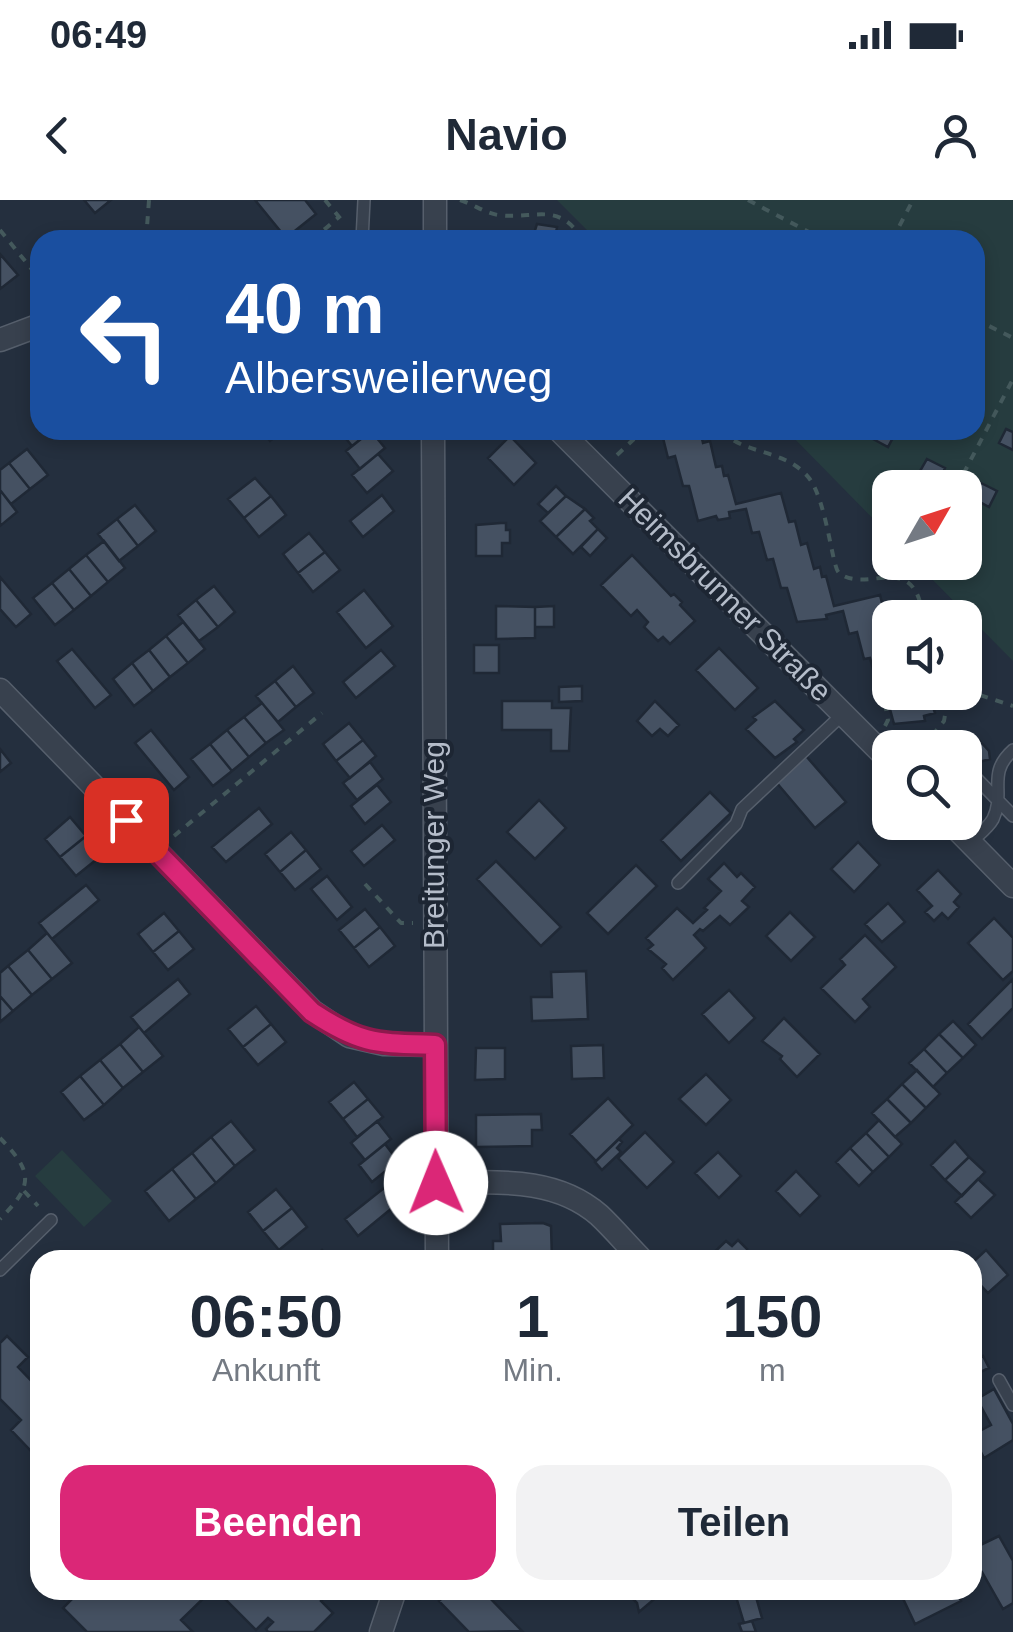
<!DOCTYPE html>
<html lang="de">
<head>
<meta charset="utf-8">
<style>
	body { margin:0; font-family:Arial,sans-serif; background:#f2f2f3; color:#1f2937; height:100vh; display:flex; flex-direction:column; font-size:38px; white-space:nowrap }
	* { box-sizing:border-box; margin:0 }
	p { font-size:32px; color:#747a83 }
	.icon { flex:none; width:55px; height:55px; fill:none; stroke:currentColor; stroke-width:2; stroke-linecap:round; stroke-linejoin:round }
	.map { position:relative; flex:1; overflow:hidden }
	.side { position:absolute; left:30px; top:1050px; width:952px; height:350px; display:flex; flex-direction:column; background:#fff; border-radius:30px; box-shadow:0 5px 15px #0003 }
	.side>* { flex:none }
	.guide { position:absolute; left:30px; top:30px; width:955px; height:210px; border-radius:30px; box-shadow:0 5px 15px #0003; background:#1a4fa0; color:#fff; overflow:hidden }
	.needle { width:65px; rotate:51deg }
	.tools { position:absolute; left:872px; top:270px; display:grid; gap:20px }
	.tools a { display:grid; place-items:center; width:110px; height:110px; border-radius:20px; background:#fff; box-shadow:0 5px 15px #0003; font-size:50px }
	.pin { position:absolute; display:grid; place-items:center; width:85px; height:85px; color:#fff; margin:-42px; border-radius:20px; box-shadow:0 5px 15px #0006 }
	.me { position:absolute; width:110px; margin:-55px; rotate:359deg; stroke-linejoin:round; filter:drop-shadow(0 0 8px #0008) }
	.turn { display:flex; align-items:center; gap:35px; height:210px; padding:0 30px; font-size:45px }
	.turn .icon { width:130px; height:130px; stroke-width:2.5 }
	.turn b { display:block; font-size:70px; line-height:85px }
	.eta { display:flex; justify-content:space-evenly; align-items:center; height:170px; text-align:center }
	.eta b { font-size:60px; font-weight:600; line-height:70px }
	.action { display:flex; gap:20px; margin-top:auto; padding:20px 30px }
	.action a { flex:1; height:115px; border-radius:30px; background:#db2777; color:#fff; font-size:40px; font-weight:600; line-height:115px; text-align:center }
	.action a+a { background:#f2f2f3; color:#1f2937 }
	.status { display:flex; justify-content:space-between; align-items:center; height:70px; padding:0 50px; background:#fff; direction:ltr }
	.status svg { height:28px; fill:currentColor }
	header { display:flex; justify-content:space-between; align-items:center; height:130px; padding:0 30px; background:#fff; font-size:45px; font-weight:600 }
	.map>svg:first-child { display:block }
</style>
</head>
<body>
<div class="status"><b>06:49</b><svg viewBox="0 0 49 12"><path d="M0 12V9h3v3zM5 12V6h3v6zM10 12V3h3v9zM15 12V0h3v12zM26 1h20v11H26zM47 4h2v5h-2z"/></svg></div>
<header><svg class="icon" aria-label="back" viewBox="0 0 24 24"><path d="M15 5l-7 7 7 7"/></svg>Navio<svg class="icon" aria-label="person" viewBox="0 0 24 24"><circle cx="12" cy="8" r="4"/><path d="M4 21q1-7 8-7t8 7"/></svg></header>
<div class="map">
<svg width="1013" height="1432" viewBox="0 0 1013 1432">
	<rect width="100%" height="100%" fill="#242f3e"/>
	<path fill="#263c3f" d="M 557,0 L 1013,0 L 1013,461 L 916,363 L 965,362 L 965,288 L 890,288 L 890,336 L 786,230 L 975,230 L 975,40 L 597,40 Z
		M 62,950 L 112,1001 L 84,1027 L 35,976 Z"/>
	<path fill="#455162" stroke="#1f2835" stroke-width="2.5" d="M 84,0 L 111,0 L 95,13 Z
		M 255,0 L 305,0 L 316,14 L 286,38 Z
		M 537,24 L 557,27 L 556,33 L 571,35 L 570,40 L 532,40 Z
		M 0,54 L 18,75 L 0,89 Z
		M 1006,229 L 1013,232 L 1013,250 L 999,243 Z
		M 262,230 L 283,230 L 270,241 Z
		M 339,230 L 372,230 L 352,246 Z
		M 654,230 L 700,230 L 703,243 L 710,241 L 716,267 L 722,266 L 724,276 L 728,275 L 736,304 L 781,293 L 789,322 L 795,321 L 801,345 L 807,343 L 814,369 L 820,367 L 822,377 L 826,376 L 834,406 L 880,395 L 887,423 L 890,423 L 890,492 L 928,492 L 935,513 L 924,516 L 925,521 L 894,524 L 884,487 L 878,488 L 870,458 L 864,459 L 857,432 L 849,434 L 843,411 L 826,415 L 827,419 L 797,422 L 787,388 L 781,388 L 773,359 L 767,360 L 759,332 L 752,333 L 746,309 L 729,312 L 730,318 L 718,320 L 716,316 L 698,321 L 689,286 L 683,286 L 675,256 L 668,258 L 661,230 Z
		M 877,230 L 897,230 L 888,247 L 873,239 Z
		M 371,231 L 385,248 L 360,269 L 346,251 Z
		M 510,236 L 536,263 L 514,285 L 488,258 Z
		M 27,249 L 48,275 L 30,289 L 9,263 Z
		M 378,254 L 393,271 L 367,293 L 352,275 Z
		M 927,259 L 945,268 L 938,283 L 919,273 Z
		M 9,263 L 30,289 L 11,304 L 0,290 L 0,270 Z
		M 255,278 L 271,296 L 244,318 L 228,299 Z
		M 977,281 L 997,291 L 989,307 L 969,296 Z
		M 556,286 L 566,296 L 548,313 L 538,304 Z
		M 0,290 L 17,312 L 0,326 Z
		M 382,295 L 394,311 L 363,337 L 350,321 Z
		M 271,296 L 286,315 L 259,337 L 244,318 Z
		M 566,296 L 585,309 L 556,337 L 540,321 Z
		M 135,305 L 156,331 L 138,346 L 117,319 Z
		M 585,309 L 594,318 L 590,321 L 598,329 L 573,354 L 556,337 Z
		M 117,319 L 138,346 L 119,361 L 98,334 Z
		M 501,323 L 506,323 L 506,330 L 510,330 L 510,343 L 502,343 L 502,356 L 476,356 L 476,325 Z
		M 598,329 L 607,338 L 590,356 L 581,347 Z
		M 309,333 L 325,352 L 298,373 L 283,354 Z
		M 104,341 L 125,368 L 108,382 L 86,355 Z
		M 325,352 L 340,370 L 313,392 L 298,373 Z
		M 86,355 L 108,382 L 91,396 L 69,369 Z
		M 632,355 L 671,396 L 674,394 L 682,402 L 680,405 L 695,421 L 670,444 L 663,437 L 658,441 L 644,427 L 648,422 L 637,410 L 631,416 L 601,385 Z
		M 69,369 L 91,396 L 74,410 L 52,383 Z
		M 0,377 L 31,414 L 16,427 L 0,409 Z
		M 52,383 L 74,410 L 55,425 L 33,398 Z
		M 214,386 L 235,412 L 218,427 L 196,400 Z
		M 364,390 L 393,426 L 366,448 L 337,412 Z
		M 196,400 L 218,427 L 199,441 L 178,415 Z
		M 496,406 L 535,407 L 535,438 L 496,439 Z
		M 554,406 L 554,427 L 535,427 L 535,407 Z
		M 183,422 L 205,449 L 188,463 L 166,436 Z
		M 166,436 L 188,463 L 170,477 L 149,450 Z
		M 474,445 L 499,445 L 499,473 L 474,473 Z
		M 719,448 L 758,488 L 735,510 L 696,470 Z
		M 72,449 L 111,495 L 95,508 L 57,461 Z
		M 149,450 L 170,477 L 153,491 L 132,463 Z
		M 381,450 L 395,466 L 356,498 L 343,482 Z
		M 132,463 L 153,491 L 134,506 L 113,479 Z
		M 293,466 L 314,493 L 296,507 L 275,481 Z
		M 275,481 L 296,507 L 278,522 L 256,496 Z
		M 582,486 L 582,501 L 559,502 L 559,487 Z
		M 502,501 L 552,501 L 552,508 L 571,508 L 569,551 L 551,551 L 551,530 L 502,530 Z
		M 655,501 L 679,525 L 668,536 L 660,529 L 652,536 L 637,521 Z
		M 775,501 L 804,530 L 794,539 L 797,542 L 775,558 L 746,529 L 756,520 L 753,517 Z
		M 262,503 L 284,530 L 266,543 L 244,517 Z
		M 244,517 L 266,543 L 249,557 L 227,530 Z
		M 349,523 L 363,540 L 336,561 L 323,544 Z
		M 151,530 L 189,577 L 174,590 L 135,543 Z
		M 227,530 L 249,557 L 232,571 L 210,544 Z
		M 953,534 L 968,535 L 979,540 L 989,551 L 990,559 L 972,564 L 965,548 L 936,548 Z
		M 363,540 L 376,556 L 350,578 L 336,561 Z
		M 210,544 L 232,571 L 213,586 L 191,559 Z
		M 0,549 L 11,563 L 0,572 Z
		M 806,556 L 846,602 L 815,628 L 776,582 Z
		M 370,562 L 383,579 L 357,600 L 343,583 Z
		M 377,585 L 391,602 L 365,624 L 351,606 Z
		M 710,592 L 731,613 L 681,661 L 661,640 Z
		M 539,600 L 566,628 L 535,659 L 507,632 Z
		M 259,608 L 272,624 L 226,662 L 212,647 Z
		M 70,617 L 86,636 L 60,657 L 45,639 Z
		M 382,625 L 395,640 L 364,666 L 351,651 Z
		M 291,632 L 306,650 L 280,672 L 265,654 Z
		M 86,636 L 102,655 L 76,676 L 60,657 Z
		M 858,642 L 880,665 L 854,692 L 831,669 Z
		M 306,650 L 321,669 L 295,690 L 280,672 Z
		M 496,661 L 561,727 L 541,746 L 477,679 Z
		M 724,663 L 737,677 L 741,673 L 755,687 L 742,701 L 749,707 L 730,725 L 720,716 L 703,731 L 700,729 L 694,735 L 706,748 L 673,780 L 662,768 L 666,764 L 648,749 L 653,745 L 646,738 L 677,708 L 693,723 L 707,710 L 704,708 L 721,691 L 708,679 Z
		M 636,665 L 657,686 L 608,734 L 587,713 Z
		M 938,670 L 961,694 L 954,702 L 959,707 L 948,719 L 942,713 L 934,721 L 925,712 L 932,706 L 917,690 Z
		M 327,676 L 352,707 L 337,720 L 311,689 Z
		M 86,685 L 99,700 L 52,739 L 39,723 Z
		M 888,703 L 905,722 L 882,742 L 865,724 Z
		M 365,709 L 380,727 L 354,748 L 339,730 Z
		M 790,712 L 815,737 L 791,761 L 766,736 Z
		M 164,713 L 179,731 L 153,752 L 138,734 Z
		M 994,718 L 1013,738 L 1013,771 L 1003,780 L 968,743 Z
		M 380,727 L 395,746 L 369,767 L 354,748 Z
		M 179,731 L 194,749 L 168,770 L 153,752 Z
		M 47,733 L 72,763 L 52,779 L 28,750 Z
		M 865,735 L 896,767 L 863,799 L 870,807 L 855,822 L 821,788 L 845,765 L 840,759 Z
		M 28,750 L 52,779 L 32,795 L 8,766 Z
		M 8,766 L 32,795 L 13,811 L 0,796 L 0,773 Z
		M 586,771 L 588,819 L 532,821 L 531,797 L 552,797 L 551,772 Z
		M 178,779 L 190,794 L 144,833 L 131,817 Z
		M 1013,779 L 1013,808 L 982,839 L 968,824 Z
		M 729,790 L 755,818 L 729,843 L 702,814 Z
		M 0,796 L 13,811 L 0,822 Z
		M 256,806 L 271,824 L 243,847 L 228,829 Z
		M 784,818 L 820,854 L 797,877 L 780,859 L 782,856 L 762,841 Z
		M 953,821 L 976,845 L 963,858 L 939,834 Z
		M 271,824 L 286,842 L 258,865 L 243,847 Z
		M 139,827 L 163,856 L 143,872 L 120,844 Z
		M 939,834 L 963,858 L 947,873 L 924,849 Z
		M 120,844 L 143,872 L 123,888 L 100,860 Z
		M 603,845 L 604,878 L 572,879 L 571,846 Z
		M 476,848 L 505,848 L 505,879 L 475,880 Z
		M 924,849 L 947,873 L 933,887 L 909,863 Z
		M 100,860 L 123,888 L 104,905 L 80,876 Z
		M 917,870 L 940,894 L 926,908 L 902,884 Z
		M 706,874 L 731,900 L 706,925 L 679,899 Z
		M 80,876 L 104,905 L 84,920 L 61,892 Z
		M 354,882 L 368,899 L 343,919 L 329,902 Z
		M 902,884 L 926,908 L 911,923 L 887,899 Z
		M 608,898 L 633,925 L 596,961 L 570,934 Z
		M 368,899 L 383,917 L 357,937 L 343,919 Z
		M 887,899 L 911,923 L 895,937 L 872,913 Z
		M 541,914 L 542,930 L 532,930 L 532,946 L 476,947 L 476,915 Z
		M 879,920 L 902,944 L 889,957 L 866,933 Z
		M 231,921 L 255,950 L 235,966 L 211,937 Z
		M 377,921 L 391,939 L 365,960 L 351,943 Z
		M 645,932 L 674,962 L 647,988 L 618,958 Z
		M 866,933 L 889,957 L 873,972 L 850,948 Z
		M 211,937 L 235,966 L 216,983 L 192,953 Z
		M 619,939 L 622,942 L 617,948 L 621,952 L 602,970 L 595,962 Z
		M 955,941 L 969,957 L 945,980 L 931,965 Z
		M 385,944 L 398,961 L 372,982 L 359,965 Z
		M 850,948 L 873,972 L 859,986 L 836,962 Z
		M 718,952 L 741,976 L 719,998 L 695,973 Z
		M 192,953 L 216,983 L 196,999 L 172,969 Z
		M 969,957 L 985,972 L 962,996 L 945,980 Z
		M 172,969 L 196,999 L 169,1021 L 145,991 Z
		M 796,971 L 820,996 L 800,1016 L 776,991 Z
		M 978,979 L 995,995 L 971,1018 L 955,1002 Z
		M 384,988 L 397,1004 L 358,1036 L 345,1019 Z
		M 276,989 L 292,1008 L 263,1031 L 248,1012 Z
		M 292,1008 L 307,1027 L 279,1050 L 263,1031 Z
		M 543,1023 L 551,1026 L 552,1060 L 493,1060 L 493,1041 L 501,1041 L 500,1024 Z
		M 738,1040 L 747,1049 L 741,1055 L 745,1060 L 707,1059 L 726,1041 L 732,1046 Z
		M 322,1050 L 330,1060 L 310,1060 Z
		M 986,1050 L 1008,1075 L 988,1093 L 972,1076 L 972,1063 Z
		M 7,1136 L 28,1157 L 18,1167 L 40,1190 L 40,1242 L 31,1251 L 11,1230 L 21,1220 L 0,1199 L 0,1143 Z
		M 972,1149 L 978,1159 L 983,1156 L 989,1168 L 972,1176 Z
		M 994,1189 L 1013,1224 L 1013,1240 L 984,1258 L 972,1235 L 991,1225 L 977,1199 Z
		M 999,1336 L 1013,1361 L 1013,1403 L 1003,1409 L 982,1372 L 977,1374 L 972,1367 L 972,1349 Z
		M 55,1390 L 212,1390 L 181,1420 L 193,1432 L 87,1432 L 63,1408 L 75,1396 L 71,1392 L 64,1399 Z
		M 224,1390 L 322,1390 L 327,1395 L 321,1401 L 333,1413 L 314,1432 L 268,1432 L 266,1429 L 273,1422 L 268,1418 L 256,1430 L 220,1394 Z
		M 450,1390 L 482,1390 L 522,1431 L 469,1432 L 439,1401 Z
		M 624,1390 L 665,1390 L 639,1412 L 637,1403 Z
		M 734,1390 L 754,1390 L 762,1418 L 744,1423 Z
		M 899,1390 L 956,1390 L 961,1401 L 915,1424 Z
		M 752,1421 L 756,1432 L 742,1432 L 739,1424 Z"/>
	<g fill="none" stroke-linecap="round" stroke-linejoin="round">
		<defs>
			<path id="lane" d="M 362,40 L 364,0
				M 977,579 L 1013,616
				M 970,643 C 977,636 988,628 993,619 C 1006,592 986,574 1013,550
				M 678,683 L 736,624 L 742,609 L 843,514
				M 0,1070 L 51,1020
				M 999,1180 L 1013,1205"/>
			<path id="street" d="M 435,40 L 435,0
				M 0,140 L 40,125
				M 433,230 L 437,1060
				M 559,230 L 890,561
				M 0,490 L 312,811 L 349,836 L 384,844 L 435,845
				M 950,622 L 1013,686
				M 436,983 C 492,983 553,975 599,1015 C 614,1029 627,1045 642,1060
				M 381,1432 L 395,1390"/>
		</defs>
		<use href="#lane" stroke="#565f6c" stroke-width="14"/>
		<use href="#street" stroke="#565f6c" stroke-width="25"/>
		<path stroke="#44595c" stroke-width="4" stroke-dasharray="8 8" stroke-linecap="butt" d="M 325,0 L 344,23
			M 460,0 C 473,4 485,13 498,15 C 535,20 558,0 583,40
			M 748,0 L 824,40
			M 0,30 L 38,77 L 38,102
			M 146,40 L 149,0
			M 312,40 L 339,17
			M 892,40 L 913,0
			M 975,119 L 1013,138
			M 722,230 C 741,255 785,248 809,278 C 827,302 832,367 839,373 C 867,395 915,348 923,418
			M 617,255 L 634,239
			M 956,288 L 1013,179
			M 965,490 L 1013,506
			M 885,503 L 888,520 L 885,526
			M 922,548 L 944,521 L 949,492
			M 174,636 L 322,513
			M 365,684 L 401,723 L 413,723
			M 0,938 C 33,972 34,985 0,1019
			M 24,991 L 38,1006"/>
		<use href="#lane" stroke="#38414e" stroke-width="11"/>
		<use href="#street" stroke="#38414e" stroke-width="22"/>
	</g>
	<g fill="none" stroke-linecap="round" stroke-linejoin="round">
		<defs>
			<path id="route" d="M 126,620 L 312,812 C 362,845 377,843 435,845 L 436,983"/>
		</defs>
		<use href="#route" stroke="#8e194d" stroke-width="25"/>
		<use href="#route" stroke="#db2777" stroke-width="18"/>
	</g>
	<g text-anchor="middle" stroke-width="8" stroke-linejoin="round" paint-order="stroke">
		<g font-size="30" fill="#b4bcc9" stroke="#1d2633">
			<text transform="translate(725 395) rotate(45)" y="10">Heimsbrunner Straße</text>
			<text transform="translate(434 645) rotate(-90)" y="10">Breitunger Weg</text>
		</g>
	</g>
</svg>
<div class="tools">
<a><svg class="needle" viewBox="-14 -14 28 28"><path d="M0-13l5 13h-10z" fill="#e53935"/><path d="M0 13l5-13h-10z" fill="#747a83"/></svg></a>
<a><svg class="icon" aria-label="sound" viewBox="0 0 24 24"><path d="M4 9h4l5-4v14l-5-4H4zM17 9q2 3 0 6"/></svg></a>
<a><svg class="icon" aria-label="search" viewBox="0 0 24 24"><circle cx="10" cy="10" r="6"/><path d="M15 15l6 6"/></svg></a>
</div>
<div class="pin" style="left:126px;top:620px;background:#d93025"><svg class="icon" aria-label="arrive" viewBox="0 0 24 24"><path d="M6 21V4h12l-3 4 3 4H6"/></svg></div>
<svg class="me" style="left:436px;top:983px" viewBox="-20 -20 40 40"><circle r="19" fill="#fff"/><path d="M0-13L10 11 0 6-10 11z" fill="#db2777"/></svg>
<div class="guide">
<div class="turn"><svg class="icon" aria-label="left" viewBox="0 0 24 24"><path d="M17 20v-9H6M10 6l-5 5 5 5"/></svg><div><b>40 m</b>Albersweilerweg</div></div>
</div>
<section class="side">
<div class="eta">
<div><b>06:50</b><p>Ankunft</p></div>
<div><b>1</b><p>Min.</p></div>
<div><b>150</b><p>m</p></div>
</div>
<div class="action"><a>Beenden</a><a>Teilen</a></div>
</section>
</div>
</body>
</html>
